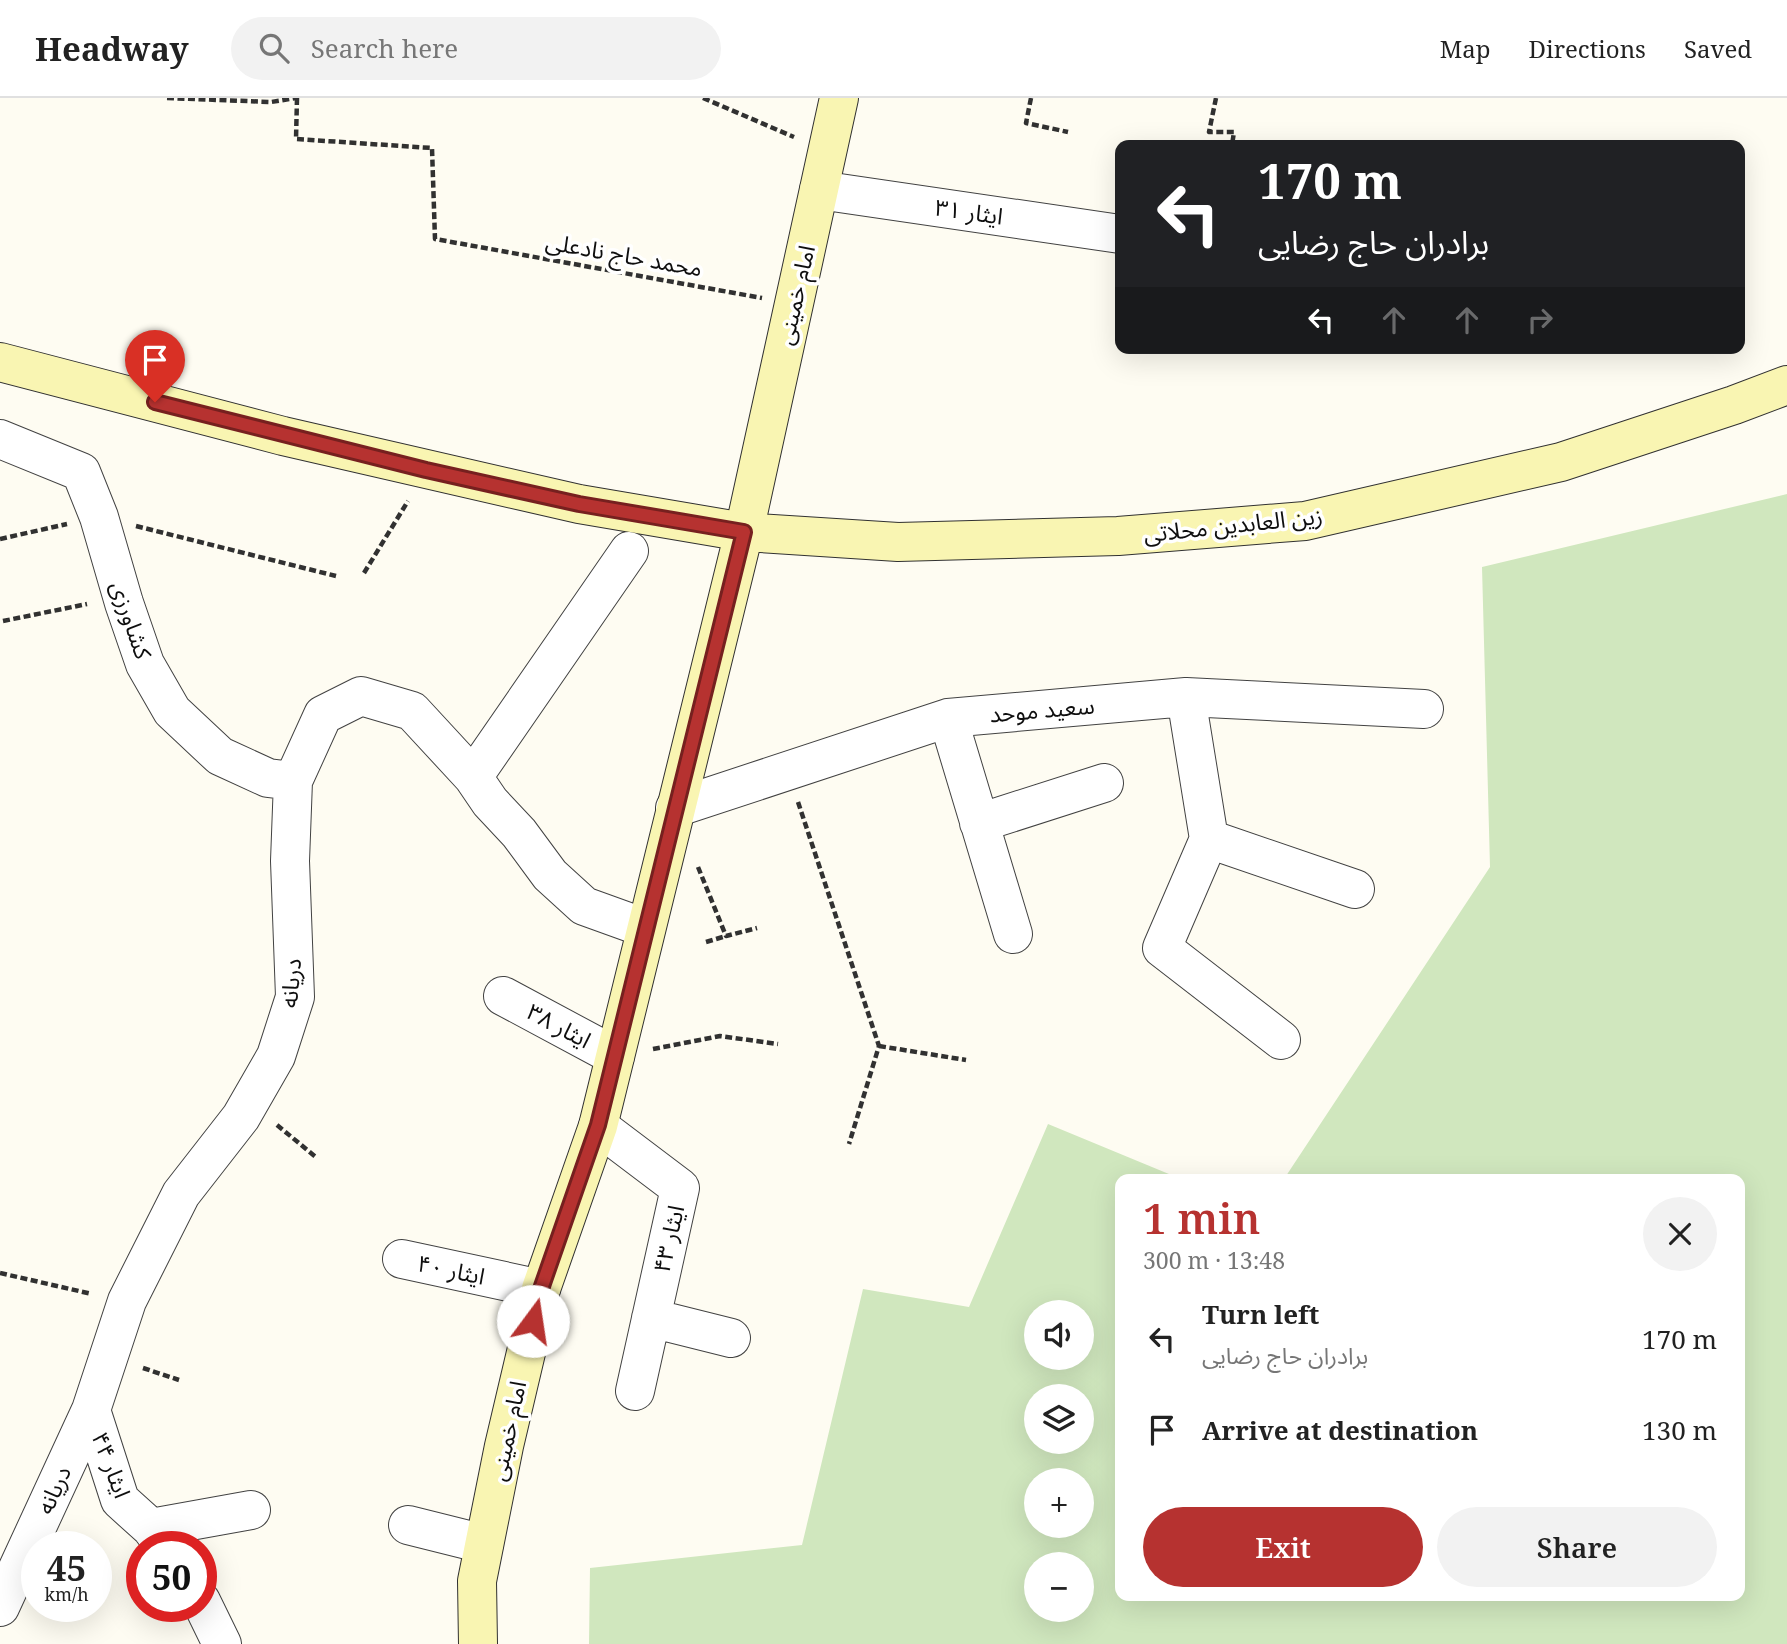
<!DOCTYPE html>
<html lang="en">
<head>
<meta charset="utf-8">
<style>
	body { margin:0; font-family:"Noto Serif","Noto Sans Arabic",serif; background:#f2f2f2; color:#222; height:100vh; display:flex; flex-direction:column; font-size:26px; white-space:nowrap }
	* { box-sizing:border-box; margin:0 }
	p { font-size:23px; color:#767676 }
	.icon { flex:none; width:38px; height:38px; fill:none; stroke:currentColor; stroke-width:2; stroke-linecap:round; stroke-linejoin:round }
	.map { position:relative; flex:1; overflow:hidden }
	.details { position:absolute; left:1115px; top:1076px; width:630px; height:427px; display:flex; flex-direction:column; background:#fff; border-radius:14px; box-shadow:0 7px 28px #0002 }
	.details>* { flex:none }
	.top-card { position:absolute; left:1115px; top:42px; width:630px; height:214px; border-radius:14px; box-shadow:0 7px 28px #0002; background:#202124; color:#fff; overflow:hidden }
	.fabs { position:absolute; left:1024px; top:1202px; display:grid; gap:14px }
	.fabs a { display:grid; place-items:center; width:70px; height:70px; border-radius:50%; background:#fff; box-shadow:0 7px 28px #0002; font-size:35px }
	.speed { position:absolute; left:21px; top:1433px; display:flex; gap:14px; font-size:35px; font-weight:700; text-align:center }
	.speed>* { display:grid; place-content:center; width:91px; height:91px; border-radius:50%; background:#fff; box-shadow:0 7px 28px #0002; line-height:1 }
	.speed small { font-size:18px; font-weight:400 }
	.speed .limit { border:10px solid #d22; background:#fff; color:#111 }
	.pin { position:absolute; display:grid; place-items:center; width:60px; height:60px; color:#fff; margin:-72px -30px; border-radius:50% 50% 50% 0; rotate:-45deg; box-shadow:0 0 7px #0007 }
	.pin .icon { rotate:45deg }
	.me { position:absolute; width:77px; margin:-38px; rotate:14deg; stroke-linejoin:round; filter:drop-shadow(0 0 5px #0008) }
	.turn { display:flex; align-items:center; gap:24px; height:147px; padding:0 28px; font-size:32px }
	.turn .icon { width:91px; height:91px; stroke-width:2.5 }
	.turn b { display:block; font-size:49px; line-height:60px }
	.lanes { display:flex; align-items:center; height:66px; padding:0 28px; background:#0003; justify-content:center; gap:35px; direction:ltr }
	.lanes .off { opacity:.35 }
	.round { display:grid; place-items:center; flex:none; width:74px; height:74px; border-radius:37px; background:#f2f2f2 }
	.summary { display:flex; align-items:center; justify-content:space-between; height:119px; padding:0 28px }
	h1 { font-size:42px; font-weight:600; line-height:52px; color:#b63230 }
	.cta { display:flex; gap:14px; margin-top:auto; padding:14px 28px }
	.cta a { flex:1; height:80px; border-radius:42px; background:#b63230; color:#fff; font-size:28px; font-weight:600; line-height:80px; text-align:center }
	.cta a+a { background:#f2f2f2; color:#222 }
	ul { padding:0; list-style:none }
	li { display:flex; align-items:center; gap:21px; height:91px; padding:0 28px }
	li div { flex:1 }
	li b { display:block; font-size:26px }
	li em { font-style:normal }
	header { display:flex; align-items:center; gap:42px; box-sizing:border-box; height:98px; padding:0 35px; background:#fff; border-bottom:2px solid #e0e0e0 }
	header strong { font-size:33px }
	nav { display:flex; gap:38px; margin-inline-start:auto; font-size:24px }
	.search { width:490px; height:63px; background:#f2f2f2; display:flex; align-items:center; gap:18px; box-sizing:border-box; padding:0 24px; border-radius:38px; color:#767676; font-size:26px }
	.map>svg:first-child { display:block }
</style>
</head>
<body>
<header>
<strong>Headway</strong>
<div class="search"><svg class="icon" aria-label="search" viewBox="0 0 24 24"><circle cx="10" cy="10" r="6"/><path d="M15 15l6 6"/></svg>Search here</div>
<nav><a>Map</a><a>Directions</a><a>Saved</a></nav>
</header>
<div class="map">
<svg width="1787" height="1546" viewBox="0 0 1787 1546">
	<rect width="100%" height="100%" fill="#fefcf2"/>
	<path fill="#d0e7be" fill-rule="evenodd" d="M 1787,396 L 1787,1546 L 589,1546 L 590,1470 L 802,1447 L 863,1191 L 969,1209 L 1048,1026 L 1181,1081 L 1120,1082 L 1120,1498 L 1740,1498 L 1740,1082 L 1284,1081 L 1490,769 L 1482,469 ZM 1036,1214 L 1082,1214 L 1082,1260 L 1036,1260 ZM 1036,1298 L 1082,1298 L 1082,1344 L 1036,1344 ZM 1036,1382 L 1082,1382 L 1082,1428 L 1036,1428 ZM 1082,1466 L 1082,1512 L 1036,1512 L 1036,1466 Z"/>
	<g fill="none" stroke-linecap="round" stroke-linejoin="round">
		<defs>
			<path id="minor" d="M 819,92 L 1120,136
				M 0,341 L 81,374 L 99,419 L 124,505 L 145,566 L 172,613 L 220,658 L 268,680 L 293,683
				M 1186,599 L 1209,741 L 1162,850 L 1281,942
				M 948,620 L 1013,836
				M 473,679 L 629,453
				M 675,710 L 948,620 L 1186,599 L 1424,611
				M 979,725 L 1104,685
				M 1209,741 L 1355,791
				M 503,898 L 615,958
				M 598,1028 L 680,1090 L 635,1293
				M 402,1161 L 541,1191
				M 651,1220 L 731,1240
				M 91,1312 L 120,1402 L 151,1430 L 165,1449
				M 408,1427 L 484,1446
				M 151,1430 L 251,1412
				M 201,1503 L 222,1546
				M 0,1509 L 91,1312 L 127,1203 L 181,1096 L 241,1019 L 276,958 L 295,899 L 290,763 L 293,683 L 323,617 L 361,598 L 412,613 L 473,679 L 490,704 L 519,735 L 550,777 L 584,808 L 645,830"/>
			<path id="secondary" d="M 0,264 L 283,338 L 579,406 L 744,434 L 898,444 L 1118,438 L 1305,423 L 1561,364 L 1734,307 L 1787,287
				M 478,1546 L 477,1483 L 504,1348 L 541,1191 L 598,1028 L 744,434 L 839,0"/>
		</defs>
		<use href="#minor" stroke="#424242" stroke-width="40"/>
		<use href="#secondary" stroke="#313131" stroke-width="40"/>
		<path stroke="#313131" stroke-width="4.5" stroke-dasharray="7 3.5" stroke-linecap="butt" d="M 167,0 L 271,4 L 296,0
			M 297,0 L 296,41 L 432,50 L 435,141 L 762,200
			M 703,0 L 794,39
			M 1031,0 L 1026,25 L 1068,34
			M 1216,0 L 1209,34 L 1234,34 L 1232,47
			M 136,428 L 336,478
			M 0,441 L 67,426
			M 364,475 L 408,403
			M 3,523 L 87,506
			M 798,704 L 879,948 L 849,1046
			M 698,769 L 726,838 L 757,830
			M 706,844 L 726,838
			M 879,948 L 966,962
			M 653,951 L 720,938 L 778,946
			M 277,1027 L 317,1060
			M 0,1175 L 92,1196
			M 143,1270 L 179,1282"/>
		<use href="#minor" stroke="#fff" stroke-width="38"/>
		<use href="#secondary" stroke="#f9f5b2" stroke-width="38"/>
	</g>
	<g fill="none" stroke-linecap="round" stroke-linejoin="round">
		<defs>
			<path id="route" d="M 155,304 L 426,372 L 579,406 L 744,434 L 598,1027 L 541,1191 L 533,1223"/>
		</defs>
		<use href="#route" stroke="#76201f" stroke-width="18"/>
		<use href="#route" stroke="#b63230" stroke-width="12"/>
	</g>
	<g text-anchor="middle" stroke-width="7" stroke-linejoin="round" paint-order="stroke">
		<g font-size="23" fill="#0f0f0f" stroke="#fff">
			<text transform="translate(969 114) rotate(8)" y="8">ایثار ۳۱</text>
			<text transform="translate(624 157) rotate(10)" y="8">محمد حاج نادعلی</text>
			<text transform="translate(796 197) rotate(-77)" y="8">امام خمینی</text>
			<text transform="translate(1233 427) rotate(-6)" y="8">زین العابدین محلاتی</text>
			<text transform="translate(131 522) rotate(71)" y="8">کشاورزی</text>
			<text transform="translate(1042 612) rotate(-5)" y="8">سعید موحد</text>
			<text transform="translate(291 885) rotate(-85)" y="8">دریانه</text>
			<text transform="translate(559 928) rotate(28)" y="8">ایثار ۳۸</text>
			<text transform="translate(669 1141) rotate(-77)" y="8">ایثار ۴۳</text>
			<text transform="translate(451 1172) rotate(12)" y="8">ایثار ۴۰</text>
			<text transform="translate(508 1333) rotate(-78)" y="8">امام خمینی</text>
			<text transform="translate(111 1367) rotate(69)" y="8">ایثار ۴۴</text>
			<text transform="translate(54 1392) rotate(-65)" y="8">دریانه</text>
		</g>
	</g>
</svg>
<div class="fabs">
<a><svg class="icon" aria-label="sound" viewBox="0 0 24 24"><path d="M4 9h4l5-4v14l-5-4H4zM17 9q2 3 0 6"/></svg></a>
<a><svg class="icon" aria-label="layers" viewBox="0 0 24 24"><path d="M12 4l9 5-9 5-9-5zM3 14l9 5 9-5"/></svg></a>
<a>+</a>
<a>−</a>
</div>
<div class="speed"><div>45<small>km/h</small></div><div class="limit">50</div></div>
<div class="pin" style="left:155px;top:304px;background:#d93025"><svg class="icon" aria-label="arrive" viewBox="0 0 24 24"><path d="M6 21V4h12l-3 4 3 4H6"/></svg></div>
<svg class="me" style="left:533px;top:1223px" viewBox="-20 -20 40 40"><circle r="19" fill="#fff"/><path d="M0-13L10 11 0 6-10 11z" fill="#b63230"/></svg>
<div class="top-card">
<div class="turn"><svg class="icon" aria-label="left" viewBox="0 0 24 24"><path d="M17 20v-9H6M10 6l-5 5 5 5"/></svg><div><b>170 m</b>برادران حاج رضایی</div></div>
<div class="lanes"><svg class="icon" aria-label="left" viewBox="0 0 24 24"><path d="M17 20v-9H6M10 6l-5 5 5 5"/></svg><svg class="icon off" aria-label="ahead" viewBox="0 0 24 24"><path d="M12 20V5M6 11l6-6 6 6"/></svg><svg class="icon off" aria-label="ahead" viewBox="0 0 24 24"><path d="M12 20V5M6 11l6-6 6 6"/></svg><svg class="icon off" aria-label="right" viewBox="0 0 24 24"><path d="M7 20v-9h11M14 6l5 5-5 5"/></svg></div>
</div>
<section class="details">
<div class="summary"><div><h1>1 min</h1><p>300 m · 13:48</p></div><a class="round"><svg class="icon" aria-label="close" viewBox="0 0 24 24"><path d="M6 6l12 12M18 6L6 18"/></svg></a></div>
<ul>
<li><svg class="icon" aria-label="left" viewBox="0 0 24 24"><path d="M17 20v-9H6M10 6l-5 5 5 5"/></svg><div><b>Turn left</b><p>برادران حاج رضایی</p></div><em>170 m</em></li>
<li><svg class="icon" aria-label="arrive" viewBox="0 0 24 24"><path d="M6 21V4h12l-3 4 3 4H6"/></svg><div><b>Arrive at destination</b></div><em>130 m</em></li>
</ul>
<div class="cta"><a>Exit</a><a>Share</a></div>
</section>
</div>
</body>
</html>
